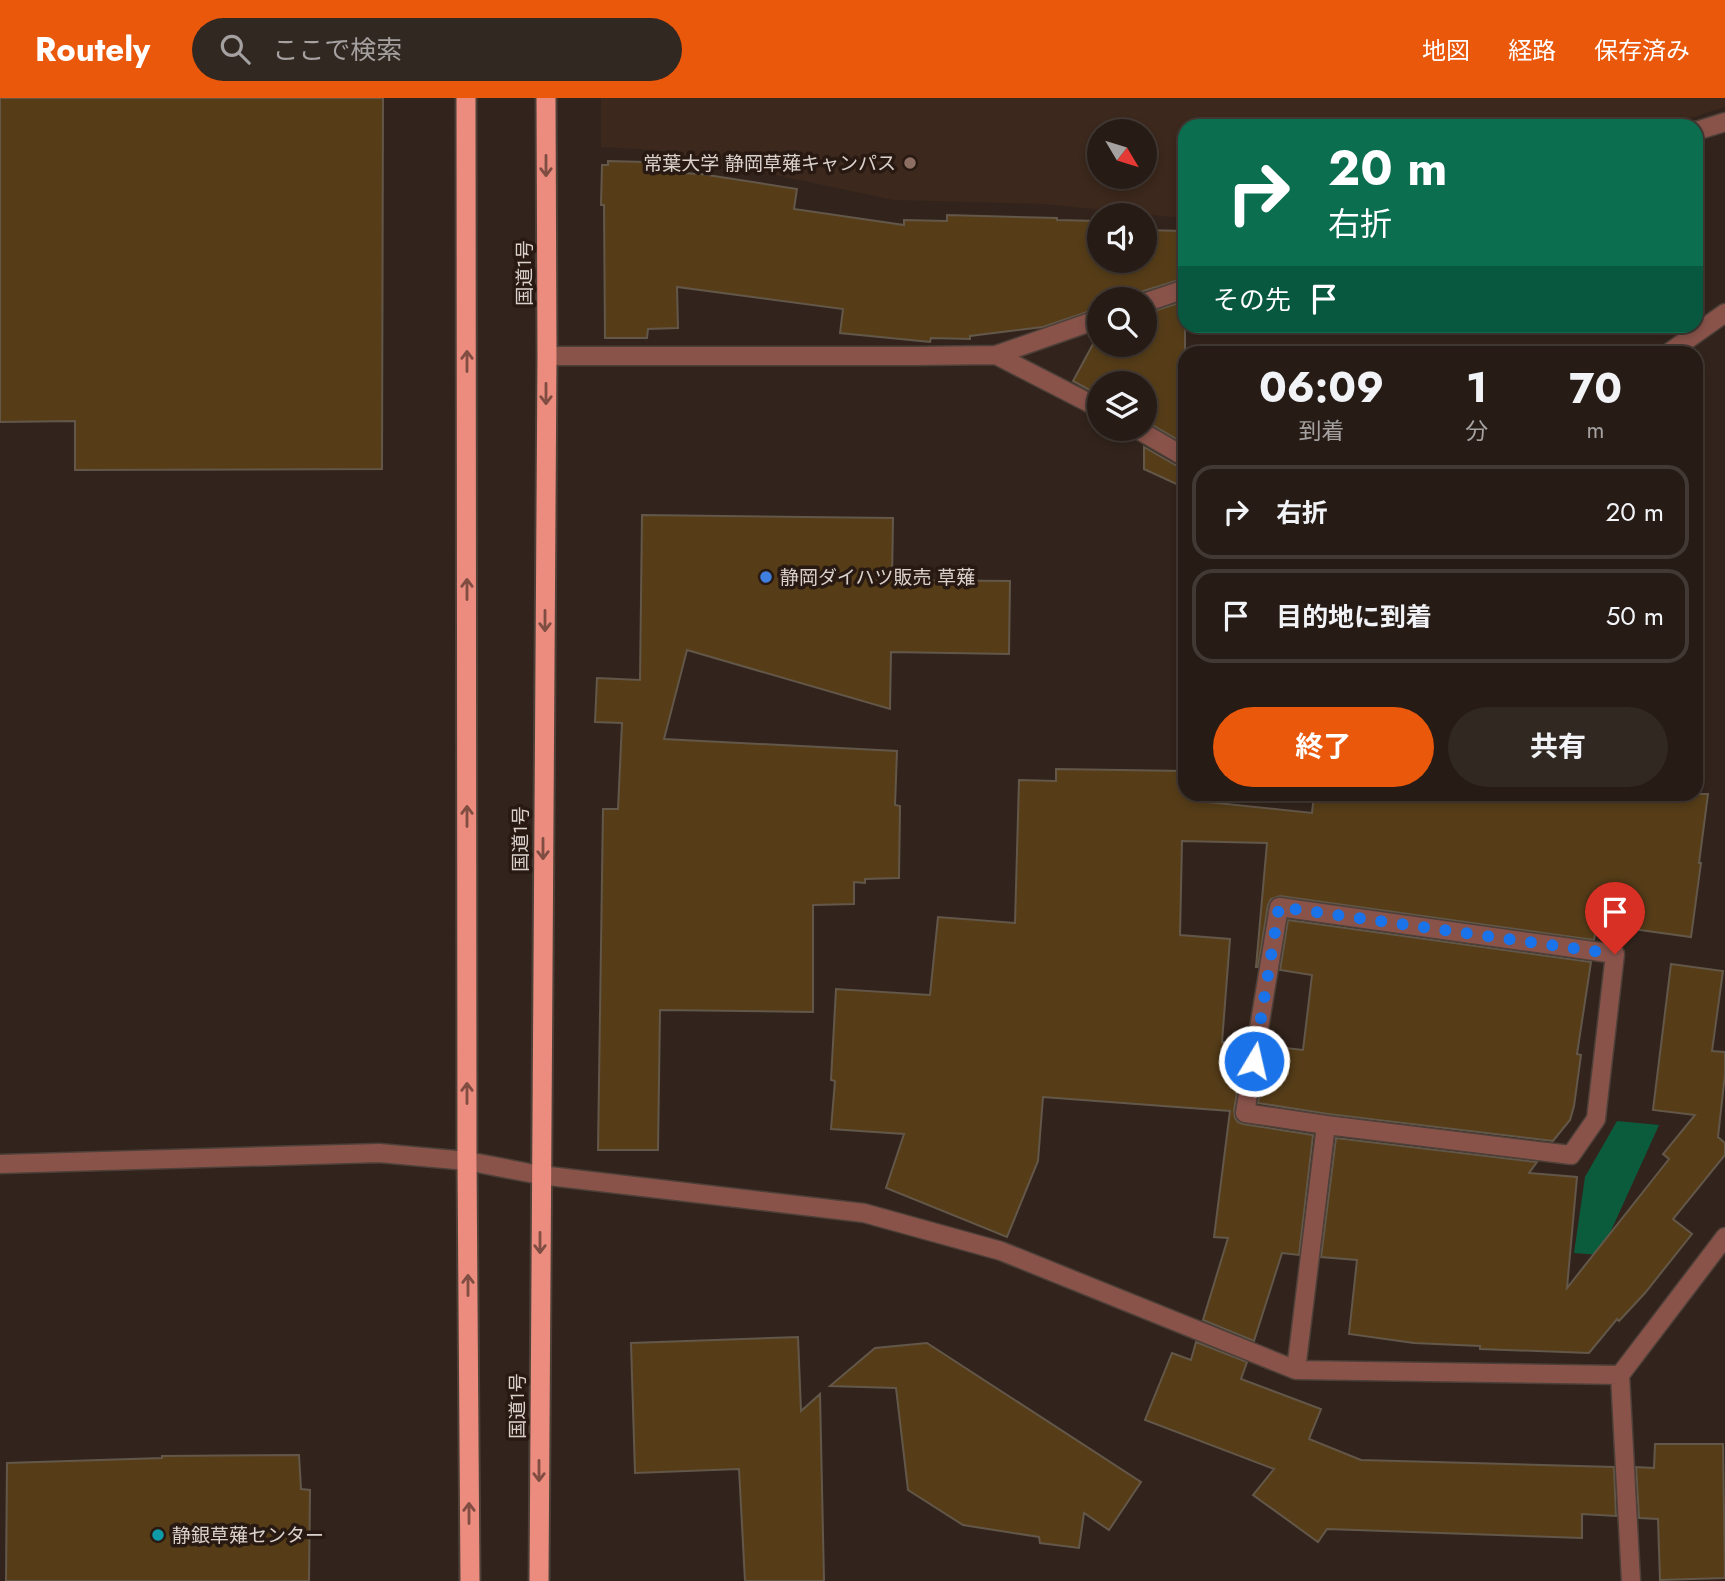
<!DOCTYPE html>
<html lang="ja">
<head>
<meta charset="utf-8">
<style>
	body { margin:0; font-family:Jost,"Noto Sans JP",sans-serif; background:#322822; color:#f1f3f6; height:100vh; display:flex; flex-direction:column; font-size:26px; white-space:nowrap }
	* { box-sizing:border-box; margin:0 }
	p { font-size:23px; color:#a4a1a0 }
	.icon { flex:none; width:38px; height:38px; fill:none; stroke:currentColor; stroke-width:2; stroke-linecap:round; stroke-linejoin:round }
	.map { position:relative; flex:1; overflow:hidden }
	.side { position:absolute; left:1178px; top:248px; width:525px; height:455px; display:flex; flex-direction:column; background:#261b15; border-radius:21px; box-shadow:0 4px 10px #0003,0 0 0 2px #423934 }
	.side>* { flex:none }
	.top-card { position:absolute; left:1178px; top:21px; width:525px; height:214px; border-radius:21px; box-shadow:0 4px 10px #0003,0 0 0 2px #423934; background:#0b6e4f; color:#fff; overflow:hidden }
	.needle { width:46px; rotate:128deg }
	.controls { position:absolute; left:1087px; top:21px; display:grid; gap:14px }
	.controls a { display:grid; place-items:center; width:70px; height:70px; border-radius:50%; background:#261b15; box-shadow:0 4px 10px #0003,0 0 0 2px #423934; font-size:35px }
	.pin { position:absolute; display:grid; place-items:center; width:60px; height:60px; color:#fff; margin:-72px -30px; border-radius:50% 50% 50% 0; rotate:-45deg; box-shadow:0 0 7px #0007 }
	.pin .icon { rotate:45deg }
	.me { position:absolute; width:77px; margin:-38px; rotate:9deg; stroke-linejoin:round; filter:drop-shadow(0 0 5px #0008) }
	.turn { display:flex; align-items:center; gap:24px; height:147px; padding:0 35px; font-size:32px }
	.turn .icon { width:91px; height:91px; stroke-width:2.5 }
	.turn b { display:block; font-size:49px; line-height:60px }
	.then { display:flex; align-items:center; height:66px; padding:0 35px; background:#0003; gap:14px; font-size:26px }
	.eta { display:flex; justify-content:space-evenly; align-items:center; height:119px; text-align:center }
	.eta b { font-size:42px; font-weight:700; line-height:49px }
	.action { display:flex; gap:14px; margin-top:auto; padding:14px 35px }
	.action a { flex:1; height:80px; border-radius:42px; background:#ea580c; color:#fff; font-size:28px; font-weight:700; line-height:80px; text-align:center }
	.action a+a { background:#322822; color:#f1f3f6 }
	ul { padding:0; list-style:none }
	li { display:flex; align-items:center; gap:21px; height:94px; margin:0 14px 10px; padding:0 21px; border:4px solid #423934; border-radius:21px }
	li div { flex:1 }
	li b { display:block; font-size:26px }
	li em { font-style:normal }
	header { display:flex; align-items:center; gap:42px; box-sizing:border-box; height:98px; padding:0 35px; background:#ea580c; color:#fff }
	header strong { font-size:33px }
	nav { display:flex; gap:38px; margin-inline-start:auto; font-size:24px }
	.search { width:490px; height:63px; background:#322822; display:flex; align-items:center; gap:18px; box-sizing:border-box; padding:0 24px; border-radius:38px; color:#a4a1a0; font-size:26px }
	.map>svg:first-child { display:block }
</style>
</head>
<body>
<header>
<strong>Routely</strong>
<div class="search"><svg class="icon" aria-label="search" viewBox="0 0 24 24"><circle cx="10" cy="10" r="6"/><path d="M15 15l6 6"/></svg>ここで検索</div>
<nav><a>地図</a><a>経路</a><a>保存済み</a></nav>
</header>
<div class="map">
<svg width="1725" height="1483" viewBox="0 0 1725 1483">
	<rect width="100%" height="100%" fill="#32241c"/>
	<path fill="#3c281c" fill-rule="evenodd" d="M 601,0 L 1725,0 L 1725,9 L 1666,28 L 1185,28 L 1185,118 L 1170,119 L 1045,106 L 894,102 L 657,52 L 601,49 ZM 1099,33 L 1144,33 L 1144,79 L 1099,79 Z"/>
	<path fill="#0b5c3d" d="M 1617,1023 L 1659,1027 L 1600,1157 L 1574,1155 L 1585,1079 Z"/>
	<path fill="#563d18" stroke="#635749" stroke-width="2" d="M 0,0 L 383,0 L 382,371 L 75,372 L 75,323 L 0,324 Z
		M 608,63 L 682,65 L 682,75 L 701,76 L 797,91 L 794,111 L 904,127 L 904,122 L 947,123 L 947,117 L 1057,120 L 1057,122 L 1099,123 L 1099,163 L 1144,163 L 1144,132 L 1185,133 L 1185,180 L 1140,194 L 1134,201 L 1099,201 L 1099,210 L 1043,229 L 970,238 L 970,241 L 931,240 L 930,244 L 840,235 L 843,211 L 677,189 L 678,230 L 648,231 L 647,240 L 605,240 L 604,107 L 601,107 L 602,67 L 608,67 Z
		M 1185,203 L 1185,346 L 1144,322 L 1144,285 L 1099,285 L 1099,297 L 1073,283 L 1099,235 L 1099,247 L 1144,247 L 1144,216 Z
		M 1144,349 L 1179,369 L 1185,370 L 1185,390 L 1144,371 Z
		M 642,417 L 893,420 L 892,482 L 1010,483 L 1009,556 L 891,554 L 890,611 L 687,552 L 664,641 L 897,653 L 895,707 L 900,708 L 899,780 L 865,781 L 865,785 L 854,784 L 854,806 L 813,807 L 813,914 L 660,912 L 658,1052 L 598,1052 L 603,711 L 618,711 L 622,625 L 595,624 L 597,580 L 640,582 Z
		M 1056,671 L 1185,673 L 1185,696 L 1208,696 L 1208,704 L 1312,715 L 1314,696 L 1708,696 L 1699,765 L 1701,765 L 1691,839 L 1597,826 L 1594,842 L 1280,798 L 1271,801 L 1268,807 L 1258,869 L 1256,869 L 1267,745 L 1182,743 L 1180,837 L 1230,841 L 1222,944 L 1245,946 L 1234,1013 L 1235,1020 L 1238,1024 L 1243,1026 L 1313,1037 L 1299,1157 L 1282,1155 L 1254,1243 L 1203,1222 L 1228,1140 L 1214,1139 L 1230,1013 L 1043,999 L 1038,1063 L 1007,1139 L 886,1090 L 904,1036 L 831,1031 L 835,983 L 831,982 L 836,891 L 930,897 L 938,819 L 1015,825 L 1019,682 L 1056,683 Z
		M 1288,822 L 1591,864 L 1577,956 L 1581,957 L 1574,1008 L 1570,1022 L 1553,1043 L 1328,1016 L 1258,1005 L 1268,948 L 1303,952 L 1312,877 L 1280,872 Z
		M 1671,866 L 1723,873 L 1712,953 L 1725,954 L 1725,976 L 1718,1039 L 1725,1045 L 1725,1057 L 1673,1121 L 1692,1136 L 1645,1195 L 1619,1223 L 1617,1221 L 1589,1255 L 1480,1251 L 1480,1248 L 1414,1245 L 1349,1236 L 1357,1162 L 1321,1159 L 1336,1040 L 1537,1064 L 1529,1075 L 1577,1079 L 1567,1190 L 1669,1061 L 1663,1056 L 1695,1017 L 1653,1012 Z
		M 798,1239 L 801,1313 L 820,1296 L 824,1483 L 745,1483 L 739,1371 L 635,1375 L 631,1245 Z
		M 1196,1244 L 1247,1264 L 1241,1281 L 1321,1311 L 1309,1341 L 1361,1362 L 1614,1369 L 1616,1418 L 1582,1416 L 1582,1440 L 1327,1431 L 1318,1444 L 1253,1397 L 1274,1371 L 1145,1322 L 1172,1255 L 1191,1262 Z
		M 927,1245 L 1141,1384 L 1109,1432 L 1084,1415 L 1079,1450 L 1040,1445 L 1039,1439 L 963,1427 L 908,1392 L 896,1290 L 830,1288 L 875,1250 Z
		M 1655,1346 L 1723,1346 L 1725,1480 L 1660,1482 L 1658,1421 L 1639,1420 L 1636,1369 L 1654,1370 Z
		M 299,1357 L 301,1391 L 310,1392 L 309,1483 L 6,1483 L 7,1365 L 162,1360 L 162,1358 Z"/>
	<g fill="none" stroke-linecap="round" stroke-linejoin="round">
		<defs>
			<path id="minor" d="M 1696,33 L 1725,24
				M 1144,205 L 1185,191
				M 1667,256 L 1725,215
				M 996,257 L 1099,221
				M 547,258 L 916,258 L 996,257 L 1099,310
				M 1137,331 L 1185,359
				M 1279,809 L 1615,856 L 1596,1021 L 1571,1057 L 1326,1027 L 1245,1015 Z
				M 0,1066 L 379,1055 L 467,1063 L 540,1077 L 864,1115 L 1001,1153 L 1296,1272 L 1620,1277 L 1725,1139
				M 1296,1272 L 1326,1027
				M 1620,1277 L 1631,1483"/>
			<path id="trunk" d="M 466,0 L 467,1063 L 470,1483
				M 539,1483 L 547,258 L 546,0"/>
		</defs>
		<use href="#minor" stroke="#4d4038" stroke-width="21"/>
		<use href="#trunk" stroke="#4d4038" stroke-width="23"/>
		<use href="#minor" stroke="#89534a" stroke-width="18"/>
		<use href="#trunk" stroke="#ec8c7e" stroke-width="19"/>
	</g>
	<defs><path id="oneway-shaft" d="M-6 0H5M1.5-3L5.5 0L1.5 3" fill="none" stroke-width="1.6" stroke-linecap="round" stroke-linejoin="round" transform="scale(1.75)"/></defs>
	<g stroke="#804d43">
		<use href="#oneway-shaft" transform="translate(546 68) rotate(90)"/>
		<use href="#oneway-shaft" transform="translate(467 263) rotate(-90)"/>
		<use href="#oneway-shaft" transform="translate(546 296) rotate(90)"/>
		<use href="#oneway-shaft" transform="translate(467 491) rotate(-90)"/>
		<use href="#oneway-shaft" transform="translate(545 523) rotate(90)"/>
		<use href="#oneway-shaft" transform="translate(467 718) rotate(-90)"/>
		<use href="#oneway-shaft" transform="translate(543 751) rotate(90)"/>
		<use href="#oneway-shaft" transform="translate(467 995) rotate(-90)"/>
		<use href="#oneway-shaft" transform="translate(540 1145) rotate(90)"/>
		<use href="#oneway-shaft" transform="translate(468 1187) rotate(-90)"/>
		<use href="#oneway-shaft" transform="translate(539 1373) rotate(90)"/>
		<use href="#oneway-shaft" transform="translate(469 1415) rotate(-90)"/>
	</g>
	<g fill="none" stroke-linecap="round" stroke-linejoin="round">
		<path stroke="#1a73e8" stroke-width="12" stroke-dasharray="0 21.6" d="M 1254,963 L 1279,809 L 1615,856"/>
	</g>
	<circle fill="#8d6e63" stroke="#281a12" stroke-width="2.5" cx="910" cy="65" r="7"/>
	<circle fill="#3f7fe0" stroke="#281a12" stroke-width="2.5" cx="766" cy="479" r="7"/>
	<circle fill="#0f9aa8" stroke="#281a12" stroke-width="2.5" cx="158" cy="1437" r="7"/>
	<g text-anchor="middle" stroke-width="7" stroke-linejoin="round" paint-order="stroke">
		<g font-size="19" fill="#dbd1cc" stroke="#281a12" text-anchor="start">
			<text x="896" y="72" text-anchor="end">常葉大学 静岡草薙キャンパス</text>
			<text x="780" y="486">静岡ダイハツ販売 草薙</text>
			<text x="172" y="1444">静銀草薙センター</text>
		</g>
		<g font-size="19" fill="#dbd1cc" stroke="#281a12">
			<text transform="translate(524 175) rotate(-90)" y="7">国道1号</text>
			<text transform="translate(520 741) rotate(-90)" y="7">国道1号</text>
			<text transform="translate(517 1308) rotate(-90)" y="7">国道1号</text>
		</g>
	</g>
</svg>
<div class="controls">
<a><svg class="needle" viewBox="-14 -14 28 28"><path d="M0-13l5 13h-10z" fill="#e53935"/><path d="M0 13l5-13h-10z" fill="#a4a1a0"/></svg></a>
<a><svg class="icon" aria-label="sound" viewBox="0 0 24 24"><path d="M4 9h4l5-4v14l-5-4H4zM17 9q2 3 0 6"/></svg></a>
<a><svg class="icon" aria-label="search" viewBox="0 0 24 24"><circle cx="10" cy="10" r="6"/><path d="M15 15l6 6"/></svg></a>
<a><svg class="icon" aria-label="layers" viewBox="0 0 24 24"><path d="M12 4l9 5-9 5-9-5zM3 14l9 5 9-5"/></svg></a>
</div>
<div class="pin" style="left:1615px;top:856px;background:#d93025"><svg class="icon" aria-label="arrive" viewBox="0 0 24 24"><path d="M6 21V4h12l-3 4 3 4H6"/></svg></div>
<svg class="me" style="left:1254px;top:963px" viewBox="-20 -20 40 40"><circle r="17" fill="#1a73e8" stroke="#fff" stroke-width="3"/><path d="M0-11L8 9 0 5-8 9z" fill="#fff"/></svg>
<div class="top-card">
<div class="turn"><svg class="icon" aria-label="right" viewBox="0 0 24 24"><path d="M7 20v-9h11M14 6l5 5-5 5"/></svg><div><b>20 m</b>右折</div></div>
<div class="then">その先<svg class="icon" aria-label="arrive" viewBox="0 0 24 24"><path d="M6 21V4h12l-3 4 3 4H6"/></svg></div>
</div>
<section class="side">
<div class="eta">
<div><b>06:09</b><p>到着</p></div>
<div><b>1</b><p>分</p></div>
<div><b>70</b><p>m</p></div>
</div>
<ul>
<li><svg class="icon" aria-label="right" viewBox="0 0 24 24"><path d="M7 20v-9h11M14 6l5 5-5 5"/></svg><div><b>右折</b></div><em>20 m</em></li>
<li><svg class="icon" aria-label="arrive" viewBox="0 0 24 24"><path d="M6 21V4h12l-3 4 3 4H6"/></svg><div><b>目的地に到着</b></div><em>50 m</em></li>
</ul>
<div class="action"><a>終了</a><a>共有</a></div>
</section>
</div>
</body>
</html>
